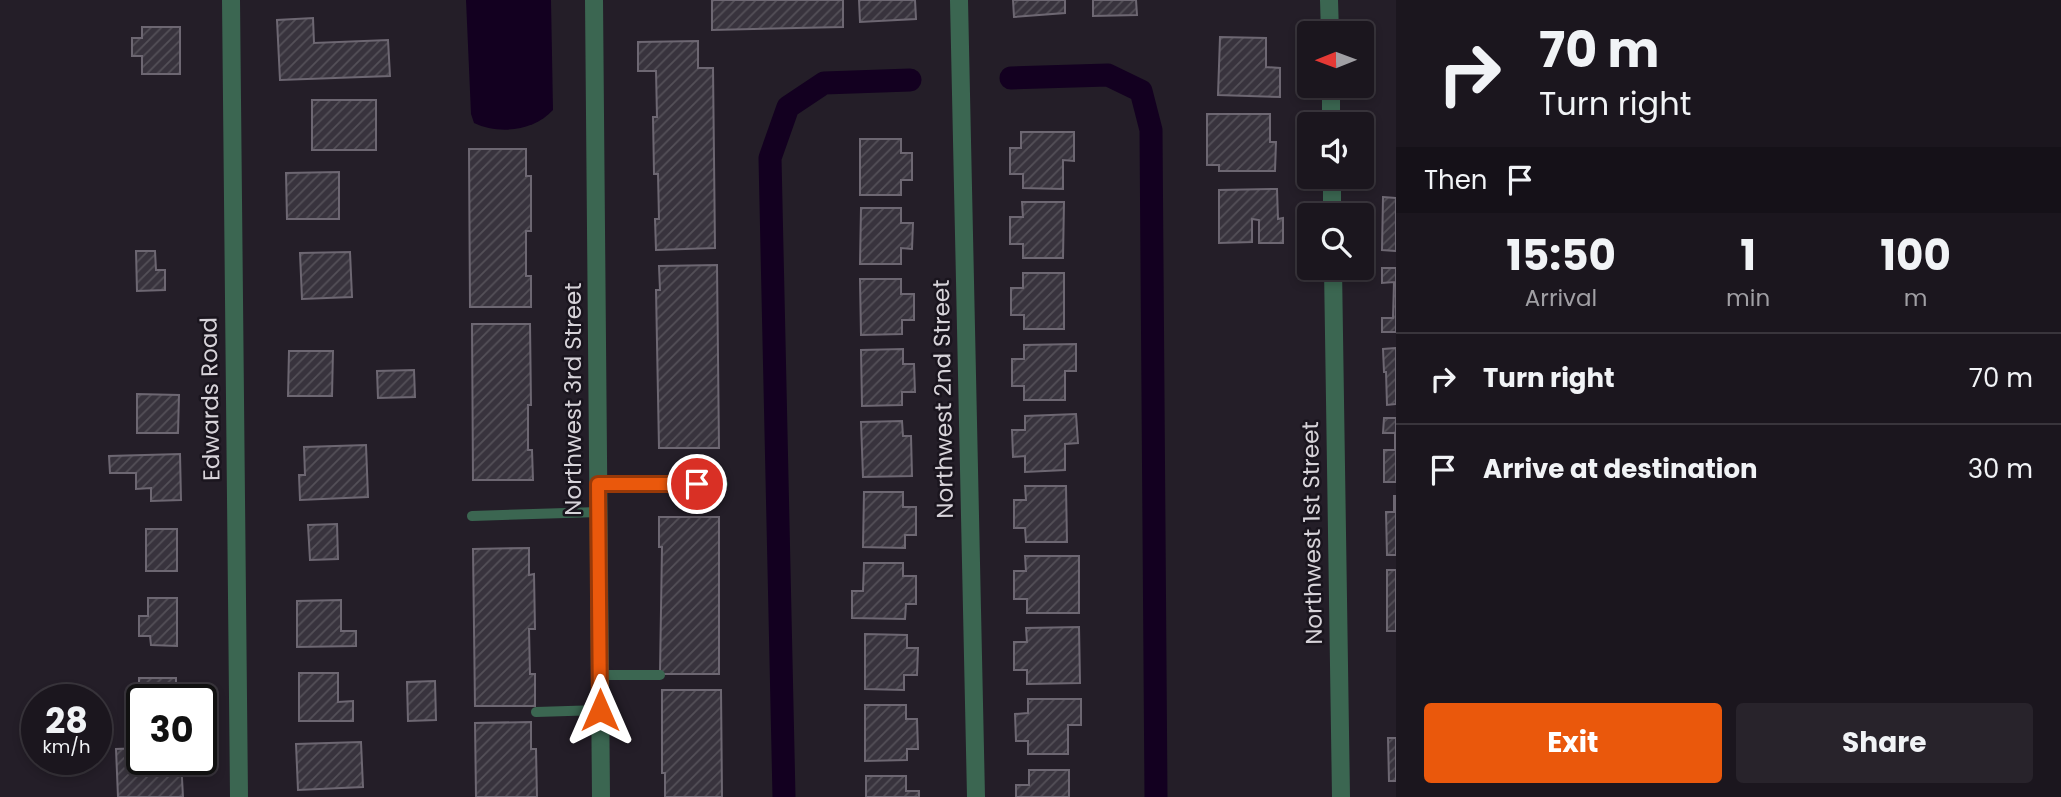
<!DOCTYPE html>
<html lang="en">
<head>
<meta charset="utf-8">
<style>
	body { margin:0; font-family:Poppins,sans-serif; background:#28232b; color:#f1f3f6; height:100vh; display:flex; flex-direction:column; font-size:26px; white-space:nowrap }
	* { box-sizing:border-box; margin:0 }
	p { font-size:23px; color:#a09fa4 }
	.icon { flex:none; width:38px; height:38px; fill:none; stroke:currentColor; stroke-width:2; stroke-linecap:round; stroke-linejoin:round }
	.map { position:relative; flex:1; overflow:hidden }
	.sheet { display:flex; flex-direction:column; background:#1b161e; width:665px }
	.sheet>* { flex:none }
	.hud { background:#1b161e; color:#f1f3f6; overflow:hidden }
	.needle { width:46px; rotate:269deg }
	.buttons { position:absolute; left:1297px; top:21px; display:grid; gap:14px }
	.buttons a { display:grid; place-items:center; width:77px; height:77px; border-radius:7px; background:#1b161e; box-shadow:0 4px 10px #0003,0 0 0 2px #39353c; font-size:35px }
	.speed { position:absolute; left:21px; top:684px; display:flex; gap:14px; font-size:35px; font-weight:700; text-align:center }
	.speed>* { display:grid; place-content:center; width:91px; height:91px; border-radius:50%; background:#1b161e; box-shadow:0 4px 10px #0003,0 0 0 2px #39353c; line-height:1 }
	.speed small { font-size:18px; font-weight:400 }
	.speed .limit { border:4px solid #111; border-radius:10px; background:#fff; color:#111 }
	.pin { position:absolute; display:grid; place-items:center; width:60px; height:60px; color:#fff; margin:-30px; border:4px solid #fff; border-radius:50%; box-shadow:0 2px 7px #0007 }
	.me { position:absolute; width:77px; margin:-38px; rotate:0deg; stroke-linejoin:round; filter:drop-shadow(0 0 5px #0008) }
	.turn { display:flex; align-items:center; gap:24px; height:147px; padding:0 28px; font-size:32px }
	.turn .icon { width:91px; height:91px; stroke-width:2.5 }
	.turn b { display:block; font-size:49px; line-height:60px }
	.then { display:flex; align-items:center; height:66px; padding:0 28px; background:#0003; gap:14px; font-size:26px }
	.eta { display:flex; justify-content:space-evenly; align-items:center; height:119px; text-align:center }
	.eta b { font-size:42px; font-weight:700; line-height:49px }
	.button { display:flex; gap:14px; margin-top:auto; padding:14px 28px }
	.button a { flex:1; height:80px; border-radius:7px; background:#ea580c; color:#fff; font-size:28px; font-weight:700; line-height:80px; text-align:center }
	.button a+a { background:#28232b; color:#f1f3f6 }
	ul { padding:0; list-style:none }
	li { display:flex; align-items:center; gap:21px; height:91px; padding:0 28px; border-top:2px solid #39353c }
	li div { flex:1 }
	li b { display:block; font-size:26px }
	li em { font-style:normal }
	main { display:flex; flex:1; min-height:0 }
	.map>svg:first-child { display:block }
</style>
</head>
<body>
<main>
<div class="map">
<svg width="1396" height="797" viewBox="0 0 1396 797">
	<defs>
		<pattern id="building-hatch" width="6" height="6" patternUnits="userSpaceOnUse" patternTransform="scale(1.75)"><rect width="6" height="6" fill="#38333d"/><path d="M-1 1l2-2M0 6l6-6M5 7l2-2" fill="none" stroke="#545058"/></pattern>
	</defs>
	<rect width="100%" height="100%" fill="#241e28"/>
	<path fill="#130020" d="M 466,0 L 551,0 L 553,110 C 534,131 499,135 474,123 L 471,114 Z"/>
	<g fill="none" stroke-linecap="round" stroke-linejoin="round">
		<path stroke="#130020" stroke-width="23" d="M 1011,78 L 1108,75 L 1141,91 L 1151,130 L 1156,797
			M 784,797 L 770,158 L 788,107 L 824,83 L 910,80"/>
	</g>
	<path fill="url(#building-hatch)" stroke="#6d6772" stroke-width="2" d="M 712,0 L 843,0 L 843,27 L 712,30 Z
		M 859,0 L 915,0 L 916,19 L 860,22 Z
		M 1013,0 L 1065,0 L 1065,13 L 1014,17 Z
		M 1093,0 L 1136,0 L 1137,15 L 1093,16 Z
		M 313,18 L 314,43 L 388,40 L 390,76 L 280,80 L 277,20 Z
		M 142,27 L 180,27 L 180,74 L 142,74 L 142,56 L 132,56 L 132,38 L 142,38 Z
		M 1220,37 L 1266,38 L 1266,67 L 1280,68 L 1280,97 L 1218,95 Z
		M 698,41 L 698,68 L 713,68 L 715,248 L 656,250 L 655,219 L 659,219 L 658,174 L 654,174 L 653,117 L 657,117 L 656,71 L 638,71 L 638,42 Z
		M 312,100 L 376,100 L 376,150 L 312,150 Z
		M 1207,114 L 1270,114 L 1270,142 L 1276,142 L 1275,171 L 1219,171 L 1219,165 L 1207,165 Z
		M 1021,132 L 1074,132 L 1074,161 L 1063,160 L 1063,189 L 1023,188 L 1023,174 L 1010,174 L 1010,148 L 1021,148 Z
		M 860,139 L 901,139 L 901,153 L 912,153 L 912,180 L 901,180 L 901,195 L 860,195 Z
		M 469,149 L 526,149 L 526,176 L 531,176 L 531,231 L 526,231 L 526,276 L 531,276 L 531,307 L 470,307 Z
		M 339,172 L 339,219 L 287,219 L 286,173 Z
		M 1277,189 L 1278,219 L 1283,218 L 1283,243 L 1259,243 L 1259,220 L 1252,219 L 1252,242 L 1219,243 L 1219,190 Z
		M 1383,197 L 1396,198 L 1396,251 L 1382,250 Z
		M 1022,202 L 1064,202 L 1063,258 L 1023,258 L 1023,244 L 1010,244 L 1010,217 L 1023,217 Z
		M 861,208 L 901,208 L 901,223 L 913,223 L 912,249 L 901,248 L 901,264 L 860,264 Z
		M 136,251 L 155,251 L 156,270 L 165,270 L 165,290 L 137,291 Z
		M 350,252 L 352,297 L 302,299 L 300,253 Z
		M 717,265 L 719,448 L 659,448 L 656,290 L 660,290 L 659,266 Z
		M 1382,268 L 1396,268 L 1396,332 L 1382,332 L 1382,318 L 1393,318 L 1394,282 L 1382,283 Z
		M 1023,273 L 1064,273 L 1064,329 L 1024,329 L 1024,315 L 1011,315 L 1011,288 L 1023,288 Z
		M 860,279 L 901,279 L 901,294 L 914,294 L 914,320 L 902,320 L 902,334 L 861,335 Z
		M 472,324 L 530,324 L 531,405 L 528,405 L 528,450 L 532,450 L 533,480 L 473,480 Z
		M 1076,344 L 1076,371 L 1065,371 L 1065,400 L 1024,400 L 1024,386 L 1012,386 L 1012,359 L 1024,359 L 1024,345 Z
		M 1396,348 L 1396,404 L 1387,405 L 1386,372 L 1384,372 L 1383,349 Z
		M 903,349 L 903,364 L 914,364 L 915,392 L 902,392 L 902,405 L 862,406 L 861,350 Z
		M 289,351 L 333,351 L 332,396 L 288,396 Z
		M 414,370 L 415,397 L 378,398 L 377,371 Z
		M 137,394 L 179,395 L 178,433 L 137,433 Z
		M 1076,414 L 1078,443 L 1065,444 L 1065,470 L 1025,472 L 1025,456 L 1013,457 L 1012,430 L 1025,430 L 1025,416 Z
		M 1384,418 L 1396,418 L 1396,482 L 1384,482 L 1384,450 L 1395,450 L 1395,433 L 1383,433 Z
		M 902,421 L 903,436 L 911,436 L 912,476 L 863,477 L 861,422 Z
		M 366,445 L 368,497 L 300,500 L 299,475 L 305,475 L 304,447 Z
		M 180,454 L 181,500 L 151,501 L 151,488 L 136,489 L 136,473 L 110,473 L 109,456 Z
		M 1025,486 L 1066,486 L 1067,542 L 1026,542 L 1025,528 L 1014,528 L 1014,500 L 1026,500 Z
		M 864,492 L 903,492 L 903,507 L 916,507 L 916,535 L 905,535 L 905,548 L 863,547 Z
		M 1394,496 L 1396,496 L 1396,555 L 1387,555 L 1386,512 L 1394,512 Z
		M 659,517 L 719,517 L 719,674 L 660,674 L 662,547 L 659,547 Z
		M 337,524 L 338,559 L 310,560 L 308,525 Z
		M 146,529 L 177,529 L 177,571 L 146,571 Z
		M 529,548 L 529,575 L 534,574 L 535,629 L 529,629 L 530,674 L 535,674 L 535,706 L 475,706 L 473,549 Z
		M 1025,556 L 1079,556 L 1079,613 L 1027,613 L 1027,599 L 1014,599 L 1014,571 L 1026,571 Z
		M 864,563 L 903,563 L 903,576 L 916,576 L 916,604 L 906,604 L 905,619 L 852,618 L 852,591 L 863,591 Z
		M 1387,570 L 1396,570 L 1396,631 L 1387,631 Z
		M 148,598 L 177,598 L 177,646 L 151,645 L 150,636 L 139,636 L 139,616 L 148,616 Z
		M 341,600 L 341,631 L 356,631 L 356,646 L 297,647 L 297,601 Z
		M 1079,627 L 1080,683 L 1027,684 L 1027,670 L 1014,670 L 1014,642 L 1027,642 L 1026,628 Z
		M 865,634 L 907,635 L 907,648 L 918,648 L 917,675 L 904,675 L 904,690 L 865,689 Z
		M 299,673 L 338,673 L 338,702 L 353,701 L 353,721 L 299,721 Z
		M 139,678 L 176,678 L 176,700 L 142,700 L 142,725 L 139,725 Z
		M 435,681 L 436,720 L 408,721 L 407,682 Z
		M 662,690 L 721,690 L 722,797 L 665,797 L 665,773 L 662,773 Z
		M 1028,699 L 1081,699 L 1081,725 L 1068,725 L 1068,754 L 1028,754 L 1028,741 L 1016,741 L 1015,714 L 1028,713 Z
		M 865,705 L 906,705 L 906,719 L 917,719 L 918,749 L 907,749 L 907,760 L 865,761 Z
		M 531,722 L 531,749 L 536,749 L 537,797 L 476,797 L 475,723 Z
		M 1388,738 L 1396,738 L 1396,781 L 1389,781 Z
		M 361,742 L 363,787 L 298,790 L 296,744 Z
		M 142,748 L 142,760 L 181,760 L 183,797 L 118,797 L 116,749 Z
		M 1029,770 L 1069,770 L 1069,797 L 1016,797 L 1016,785 L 1029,785 Z
		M 866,776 L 906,776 L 906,791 L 919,791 L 919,797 L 866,797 Z"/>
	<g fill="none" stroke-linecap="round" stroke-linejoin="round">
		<path stroke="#3b6651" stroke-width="10" d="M 598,484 L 723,484
			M 472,516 L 599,512
			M 600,675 L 660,675
			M 536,712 L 600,710"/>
		<path stroke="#3b6651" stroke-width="18" d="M 231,0 L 239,797
			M 594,0 L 601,797
			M 959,0 L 976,797
			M 1329,0 L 1330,33
			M 1331,86 L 1331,124
			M 1332,177 L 1332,215
			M 1333,268 L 1341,797"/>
	</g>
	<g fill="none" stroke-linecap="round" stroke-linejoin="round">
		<defs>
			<path id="route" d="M 600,710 L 598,484 L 697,484"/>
		</defs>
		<use href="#route" stroke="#983908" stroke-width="18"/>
		<use href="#route" stroke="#ea580c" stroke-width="12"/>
	</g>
	<g text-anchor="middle" stroke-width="5" stroke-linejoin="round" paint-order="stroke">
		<g font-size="23" fill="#d7d3d9" stroke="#1a151e">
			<text transform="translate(210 399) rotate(-91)" y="8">Edwards Road</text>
			<text transform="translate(573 399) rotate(-90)" y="8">Northwest 3rd Street</text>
			<text transform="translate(943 399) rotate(-91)" y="8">Northwest 2nd Street</text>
			<text transform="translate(1312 533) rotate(-91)" y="8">Northwest 1st Street</text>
		</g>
	</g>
</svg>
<div class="buttons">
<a><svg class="needle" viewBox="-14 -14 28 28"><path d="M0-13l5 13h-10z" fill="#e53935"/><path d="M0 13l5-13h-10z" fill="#a09fa4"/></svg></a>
<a><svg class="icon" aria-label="sound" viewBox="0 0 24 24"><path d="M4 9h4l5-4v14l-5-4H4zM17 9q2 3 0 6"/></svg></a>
<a><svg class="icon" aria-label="search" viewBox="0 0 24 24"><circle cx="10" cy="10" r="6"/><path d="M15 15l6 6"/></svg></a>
</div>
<div class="speed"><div>28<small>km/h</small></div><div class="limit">30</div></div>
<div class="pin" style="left:697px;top:484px;background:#d93025"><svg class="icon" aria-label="arrive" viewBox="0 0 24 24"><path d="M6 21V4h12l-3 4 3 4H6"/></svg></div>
<svg class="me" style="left:600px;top:710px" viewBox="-20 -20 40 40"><path d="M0-17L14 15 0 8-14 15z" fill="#ea580c" stroke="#fff" stroke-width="4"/></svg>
</div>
<section class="sheet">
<div class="hud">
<div class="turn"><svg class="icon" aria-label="right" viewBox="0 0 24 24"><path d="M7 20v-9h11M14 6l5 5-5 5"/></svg><div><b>70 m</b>Turn right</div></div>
<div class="then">Then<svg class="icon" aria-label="arrive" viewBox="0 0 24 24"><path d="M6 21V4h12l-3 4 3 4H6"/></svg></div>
</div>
<div class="eta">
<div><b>15:50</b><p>Arrival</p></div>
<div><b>1</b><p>min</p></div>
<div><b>100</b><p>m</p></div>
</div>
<ul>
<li><svg class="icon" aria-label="right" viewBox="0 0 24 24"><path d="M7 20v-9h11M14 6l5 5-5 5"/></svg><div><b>Turn right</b></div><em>70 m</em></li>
<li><svg class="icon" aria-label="arrive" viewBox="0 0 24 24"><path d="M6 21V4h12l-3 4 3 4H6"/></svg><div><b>Arrive at destination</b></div><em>30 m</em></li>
</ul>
<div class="button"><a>Exit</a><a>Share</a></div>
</section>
</main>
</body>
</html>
